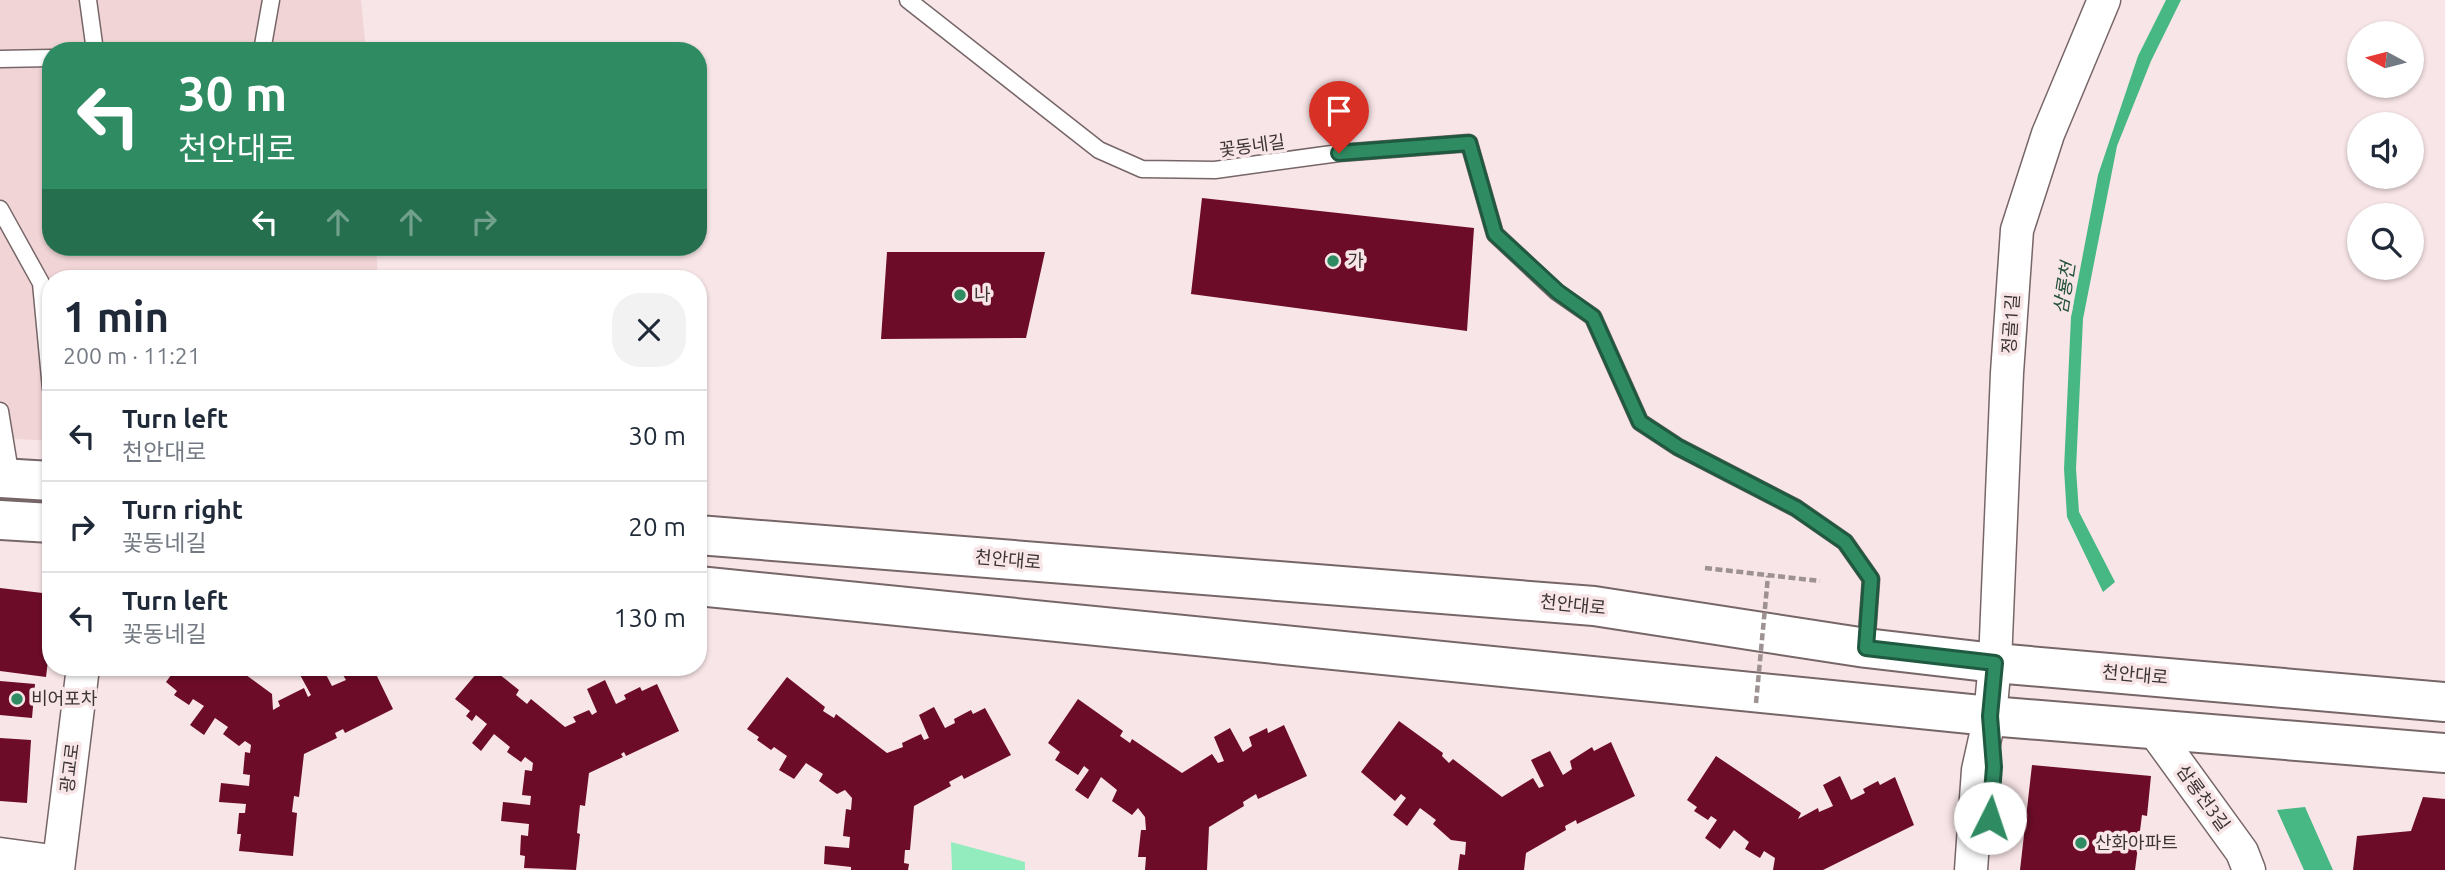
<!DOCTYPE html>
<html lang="en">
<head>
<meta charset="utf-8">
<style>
	body { margin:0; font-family:Ubuntu,"Noto Sans KR",sans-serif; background:#f2f2f3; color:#1f2937; height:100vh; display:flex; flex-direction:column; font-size:26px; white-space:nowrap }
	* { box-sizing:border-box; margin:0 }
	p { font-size:23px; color:#747a83 }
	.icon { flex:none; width:38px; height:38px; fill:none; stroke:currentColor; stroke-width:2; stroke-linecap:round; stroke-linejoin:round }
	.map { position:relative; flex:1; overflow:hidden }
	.side { position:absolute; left:42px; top:270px; width:665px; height:406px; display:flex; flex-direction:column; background:#fff; border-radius:28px; box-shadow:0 2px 5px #0004 }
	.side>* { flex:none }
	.banner { position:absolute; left:42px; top:42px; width:665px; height:214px; border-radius:28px; box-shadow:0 2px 5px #0004; background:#2f8b62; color:#fff; overflow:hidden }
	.needle { width:46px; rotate:277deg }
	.controls { position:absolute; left:2347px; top:21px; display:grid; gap:14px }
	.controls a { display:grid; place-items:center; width:77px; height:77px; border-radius:50%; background:#fff; box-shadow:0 2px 5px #0004; font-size:35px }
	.pin { position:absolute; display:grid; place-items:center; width:60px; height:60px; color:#fff; margin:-72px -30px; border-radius:50% 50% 50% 0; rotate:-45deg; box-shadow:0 0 7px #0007 }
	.pin .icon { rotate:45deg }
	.me { position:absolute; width:77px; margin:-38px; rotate:4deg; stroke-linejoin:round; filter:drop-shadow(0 0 5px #0008) }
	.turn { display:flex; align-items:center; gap:24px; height:147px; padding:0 21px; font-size:32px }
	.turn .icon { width:91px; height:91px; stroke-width:2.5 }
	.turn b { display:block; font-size:49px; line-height:60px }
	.lanes { display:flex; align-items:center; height:66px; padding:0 21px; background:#0003; justify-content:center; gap:35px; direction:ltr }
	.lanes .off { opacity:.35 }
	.round { display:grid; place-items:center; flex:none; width:74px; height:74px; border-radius:28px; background:#f2f2f3 }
	.headline { display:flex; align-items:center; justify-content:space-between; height:119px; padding:0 21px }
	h1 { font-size:42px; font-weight:700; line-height:52px }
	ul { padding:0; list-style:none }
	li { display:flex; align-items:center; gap:21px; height:91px; padding:0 21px; border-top:2px solid #e0e1e3 }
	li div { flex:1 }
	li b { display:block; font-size:26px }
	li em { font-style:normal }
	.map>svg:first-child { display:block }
</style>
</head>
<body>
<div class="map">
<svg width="2445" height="870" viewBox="0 0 2445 870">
	<rect width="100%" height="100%" fill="#f8e5e7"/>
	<path fill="#f0d4d6" d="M 0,0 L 361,0 L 366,51 L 51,51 L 51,247 L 376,247 L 378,278 L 51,278 L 51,441 L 0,438 Z"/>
	<path fill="#92ecbd" d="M 951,842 L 1025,862 L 1025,870 L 952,870 Z"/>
	<path fill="#47b884" d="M 2166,0 L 2181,0 L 2151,61 L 2117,146 L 2083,319 L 2076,469 L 2079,512 L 2115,582 L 2103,592 L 2067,517 L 2064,469 L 2071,317 L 2098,175 L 2138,56 Z
		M 2305,807 L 2333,870 L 2304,870 L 2277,810 Z"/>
	<path fill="#6d0c28" d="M 1202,198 L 1474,228 L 1467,331 L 1191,294 Z
		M 887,252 L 1045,252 L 1026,338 L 881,339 Z
		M 0,588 L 51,594 L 51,636 L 46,677 L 0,671 Z
		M 177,667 L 235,667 L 232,670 L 239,675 L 242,672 L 272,694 L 273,710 L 280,706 L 278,701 L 304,688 L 308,697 L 311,695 L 299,673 L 311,667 L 322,667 L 332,686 L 346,680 L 343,675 L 357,668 L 361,674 L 373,668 L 393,709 L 345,733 L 343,729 L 335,733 L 337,738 L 304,754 L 299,797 L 294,796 L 292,812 L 297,813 L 293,856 L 239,851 L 241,834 L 237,834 L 239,813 L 245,813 L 246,804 L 219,802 L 221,783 L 249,786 L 250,775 L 243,774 L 245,752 L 250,753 L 251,745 L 245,741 L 239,746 L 223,734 L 228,727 L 215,718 L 204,735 L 190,725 L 204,706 L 193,699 L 189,705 L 174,695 L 177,691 L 166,682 Z
		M 482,667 L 490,667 L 519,690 L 516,695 L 527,704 L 531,699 L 565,727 L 576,722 L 573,717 L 589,710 L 592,715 L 597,712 L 587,689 L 605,680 L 616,704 L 626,699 L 624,695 L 640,687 L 642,691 L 657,684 L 679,731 L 626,756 L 624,752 L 621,754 L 623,757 L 589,773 L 585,806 L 580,805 L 577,833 L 580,834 L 576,870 L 524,868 L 525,856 L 520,855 L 521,835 L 528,836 L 529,824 L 501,821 L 503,802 L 530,805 L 531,796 L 522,795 L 525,770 L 532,771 L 533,763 L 525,757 L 521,762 L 507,752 L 510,747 L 494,734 L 481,751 L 472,743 L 487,724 L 476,715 L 472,721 L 466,716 L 470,711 L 455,699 Z
		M 787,677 L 825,707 L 823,711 L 834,718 L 836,714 L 887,753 L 903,747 L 902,743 L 921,734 L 924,740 L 929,738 L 919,715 L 934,707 L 945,728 L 955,723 L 954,719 L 971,710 L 973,714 L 985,708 L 1011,755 L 964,779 L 962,775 L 949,782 L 951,786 L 914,806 L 910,850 L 905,850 L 904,863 L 909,864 L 908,870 L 851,870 L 851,867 L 824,864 L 825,846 L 849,848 L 850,837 L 843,836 L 846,809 L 851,810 L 852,798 L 845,790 L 837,794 L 819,781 L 823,774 L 806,763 L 794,779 L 779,770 L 787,756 L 774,747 L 771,750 L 757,740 L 759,737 L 747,729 Z
		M 0,681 L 35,684 L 32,718 L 0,715 Z
		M 1078,699 L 1123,731 L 1120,736 L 1130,743 L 1132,739 L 1182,773 L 1212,754 L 1218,763 L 1224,761 L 1214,737 L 1230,728 L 1243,752 L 1252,746 L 1249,737 L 1267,728 L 1268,733 L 1284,725 L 1307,776 L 1258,799 L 1256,794 L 1243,802 L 1244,806 L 1209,827 L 1207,870 L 1145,870 L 1146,857 L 1138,857 L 1141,830 L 1146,830 L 1145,817 L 1138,808 L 1132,815 L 1112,801 L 1117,790 L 1101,777 L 1088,799 L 1075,790 L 1089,770 L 1084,766 L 1078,775 L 1055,760 L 1060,752 L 1048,743 Z
		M 1399,721 L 1443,753 L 1442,756 L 1449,763 L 1453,759 L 1502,797 L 1533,778 L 1539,788 L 1544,786 L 1531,760 L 1550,751 L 1563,775 L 1572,769 L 1570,761 L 1592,747 L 1594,751 L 1611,742 L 1635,796 L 1577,824 L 1576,820 L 1565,826 L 1566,830 L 1526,853 L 1524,870 L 1458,870 L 1460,854 L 1465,855 L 1466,842 L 1451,840 L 1433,824 L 1436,820 L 1420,808 L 1407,826 L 1393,815 L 1406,798 L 1401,794 L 1395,801 L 1361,772 Z
		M 0,738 L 31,740 L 27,803 L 0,801 Z
		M 1716,756 L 1801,813 L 1798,819 L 1818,808 L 1819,812 L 1833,806 L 1823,785 L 1840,776 L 1851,800 L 1865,793 L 1863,789 L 1878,781 L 1880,785 L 1895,777 L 1914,825 L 1823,870 L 1773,870 L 1775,858 L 1764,851 L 1760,858 L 1745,849 L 1749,842 L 1734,830 L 1720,849 L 1705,838 L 1717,820 L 1711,816 L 1708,820 L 1694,811 L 1697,807 L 1687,800 Z
		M 2032,765 L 2151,776 L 2147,816 L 2142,815 L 2135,870 L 2020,870 Z
		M 2423,797 L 2445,799 L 2445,870 L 2353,870 L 2357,836 L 2411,831 Z"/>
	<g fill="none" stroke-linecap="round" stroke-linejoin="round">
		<defs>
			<path id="lane" d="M 88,0 L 95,51
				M 908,0 L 1099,150 L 1142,169 L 1215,170 L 1339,153 L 1469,143 L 1495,234 L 1557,292 L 1593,317 L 1640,422 L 1678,447 L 1796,508 L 1845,542 L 1871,579 L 1866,648
				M 262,51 L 271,0
				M 0,59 L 51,58
				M 0,209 L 41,283 L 51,389
				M 0,411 L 11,478"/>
			<path id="street" d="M 2152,728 L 2242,852 L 2249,870
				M 0,854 L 59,862
				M 58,870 L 83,667
				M 1971,870 L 1978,770 L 1990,716 L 1995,663 L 2007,373 L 2017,230 L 2048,134 L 2104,0"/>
			<path id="primary" d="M 0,478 L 51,481
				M 0,520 L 51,523
				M 698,535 L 1594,606 L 1866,648 L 1995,663 L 2445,702
				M 698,586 L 1990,716 L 2445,753"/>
		</defs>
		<use href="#lane" stroke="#776668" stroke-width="19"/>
		<use href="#street" stroke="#776668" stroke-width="35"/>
		<use href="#primary" stroke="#776668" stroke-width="42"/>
		<path stroke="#9e9192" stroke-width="4.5" stroke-dasharray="7 3.5" stroke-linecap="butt" d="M 1705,568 L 1820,581"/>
		<use href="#lane" stroke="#fff" stroke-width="16"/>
		<use href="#street" stroke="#fff" stroke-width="32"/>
		<use href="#primary" stroke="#fff" stroke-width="38"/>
		<path stroke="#9e9192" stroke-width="4.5" stroke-dasharray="7 3.5" stroke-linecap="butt" d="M 1756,703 L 1768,576"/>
	</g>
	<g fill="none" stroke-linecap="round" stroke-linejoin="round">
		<defs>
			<path id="route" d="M 1339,153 L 1469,143 L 1495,234 L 1558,292 L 1593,317 L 1640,422 L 1678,447 L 1796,508 L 1845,542 L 1871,579 L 1866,648 L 1995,663 L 1990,716 L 1994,767 L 1990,818"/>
		</defs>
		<use href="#route" stroke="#1f5a40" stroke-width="18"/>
		<use href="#route" stroke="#2f8b62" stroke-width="12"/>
	</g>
	<g fill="#2f8b62" stroke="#f8e5e7" stroke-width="2.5">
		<circle cx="1333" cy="261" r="7"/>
		<circle cx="960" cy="295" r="7"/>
		<circle cx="17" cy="699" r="7"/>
		<circle cx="2081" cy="843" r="7"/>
	</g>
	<g text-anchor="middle" stroke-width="7" stroke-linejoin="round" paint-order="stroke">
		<g font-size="18" fill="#3c3435" stroke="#f8e5e7">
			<text transform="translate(1252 146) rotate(-8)" y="6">꽃동네길</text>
			<text transform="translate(2011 324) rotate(-86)" y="6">정골1길</text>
			<text transform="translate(1008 560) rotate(5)" y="6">천안대로</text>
			<text transform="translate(1573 605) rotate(6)" y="6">천안대로</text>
			<text transform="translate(2135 675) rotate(5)" y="6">천안대로</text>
			<text transform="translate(70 768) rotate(-83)" y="6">광교로</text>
			<text transform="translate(2203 798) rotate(54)" y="6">삼룡천3길</text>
		</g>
		<g font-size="18" fill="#3c3435" stroke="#f8e5e7" text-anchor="start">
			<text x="1347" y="267">가</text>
			<text x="974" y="301">나</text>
			<text x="31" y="705">비어포차</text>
			<text x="2095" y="849">산화아파트</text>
		</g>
		<g font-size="19" font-style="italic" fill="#25533c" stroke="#f8e5e7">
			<text transform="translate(2064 288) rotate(-81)" y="7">삼룡천</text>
		</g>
	</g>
</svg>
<div class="controls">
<a><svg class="needle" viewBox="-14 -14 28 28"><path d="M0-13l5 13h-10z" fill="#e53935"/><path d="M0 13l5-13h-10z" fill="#747a83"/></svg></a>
<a><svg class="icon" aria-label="sound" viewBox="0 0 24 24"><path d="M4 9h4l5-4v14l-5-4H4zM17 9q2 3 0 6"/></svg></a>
<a><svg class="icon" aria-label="search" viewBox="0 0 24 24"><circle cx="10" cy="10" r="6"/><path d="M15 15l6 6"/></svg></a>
</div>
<div class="pin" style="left:1339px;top:153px;background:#d93025"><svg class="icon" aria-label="arrive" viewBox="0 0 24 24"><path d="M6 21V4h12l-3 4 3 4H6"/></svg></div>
<svg class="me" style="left:1990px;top:818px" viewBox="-20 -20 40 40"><circle r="19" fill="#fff"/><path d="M0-13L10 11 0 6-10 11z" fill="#2f8b62"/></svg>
<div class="banner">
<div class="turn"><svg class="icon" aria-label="left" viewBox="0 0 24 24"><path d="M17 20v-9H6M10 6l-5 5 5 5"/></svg><div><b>30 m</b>천안대로</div></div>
<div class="lanes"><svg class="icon" aria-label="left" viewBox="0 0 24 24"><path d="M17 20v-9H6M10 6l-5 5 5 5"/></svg><svg class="icon off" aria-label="ahead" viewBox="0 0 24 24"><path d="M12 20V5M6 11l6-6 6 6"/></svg><svg class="icon off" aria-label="ahead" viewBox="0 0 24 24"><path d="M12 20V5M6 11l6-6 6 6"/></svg><svg class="icon off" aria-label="right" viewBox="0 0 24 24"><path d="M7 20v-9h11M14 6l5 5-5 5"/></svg></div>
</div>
<section class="side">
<div class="headline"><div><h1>1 min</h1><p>200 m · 11:21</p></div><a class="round"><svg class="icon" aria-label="close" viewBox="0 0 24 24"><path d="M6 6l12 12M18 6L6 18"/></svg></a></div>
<ul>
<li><svg class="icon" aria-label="left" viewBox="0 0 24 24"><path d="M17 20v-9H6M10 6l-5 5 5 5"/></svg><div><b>Turn left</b><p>천안대로</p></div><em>30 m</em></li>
<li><svg class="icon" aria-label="right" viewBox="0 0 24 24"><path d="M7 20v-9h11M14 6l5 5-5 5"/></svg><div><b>Turn right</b><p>꽃동네길</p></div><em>20 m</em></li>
<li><svg class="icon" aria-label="left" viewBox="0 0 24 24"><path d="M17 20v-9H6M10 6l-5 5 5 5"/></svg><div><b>Turn left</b><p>꽃동네길</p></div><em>130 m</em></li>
</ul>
</section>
</div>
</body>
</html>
